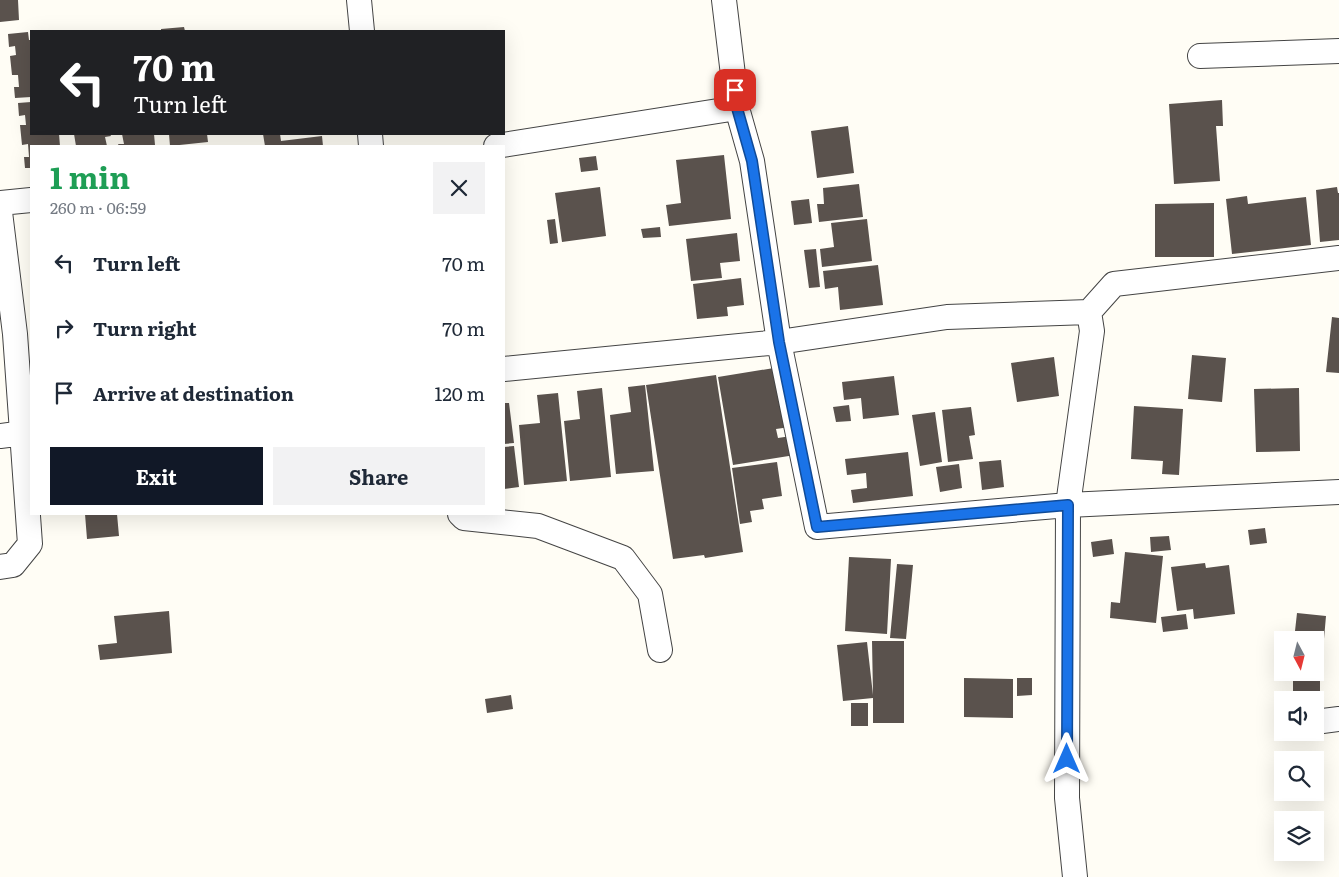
<!DOCTYPE html>
<html lang="en">
<head>
<meta charset="utf-8">
<style>
	body { margin:0; font-family:Literata,serif; background:#f2f2f3; color:#1f2937; height:100vh; display:flex; flex-direction:column; font-size:19px; white-space:nowrap }
	* { box-sizing:border-box; margin:0 }
	p { font-size:16px; color:#747a83 }
	.icon { flex:none; width:28px; height:28px; fill:none; stroke:currentColor; stroke-width:2; stroke-linecap:round; stroke-linejoin:round }
	.map { position:relative; flex:1; overflow:hidden }
	.panel { position:absolute; left:30px; top:145px; width:475px; height:370px; display:flex; flex-direction:column; background:#fff; border-radius:0px; box-shadow:0 5px 20px #0002 }
	.panel>* { flex:none }
	.hud { position:absolute; left:30px; top:30px; width:475px; height:105px; border-radius:0px; box-shadow:0 5px 20px #0002; background:#202124; color:#fff; overflow:hidden }
	.needle { width:32px; rotate:173deg }
	.buttons { position:absolute; left:1274px; top:631px; display:grid; gap:10px }
	.buttons a { display:grid; place-items:center; width:50px; height:50px; border-radius:0px; background:#fff; box-shadow:0 5px 20px #0002; font-size:25px }
	.pin { position:absolute; display:grid; place-items:center; width:42px; height:42px; color:#fff; margin:-21px; border-radius:10px; box-shadow:0 2px 8px #0006 }
	.me { position:absolute; width:55px; margin:-28px; rotate:0deg; stroke-linejoin:round; filter:drop-shadow(0 0 4px #0008) }
	.turn { display:flex; align-items:center; gap:18px; height:105px; padding:0 20px; font-size:22px }
	.turn .icon { width:65px; height:65px; stroke-width:2.5 }
	.turn b { display:block; font-size:35px; line-height:42px }
	.round { display:grid; place-items:center; flex:none; width:52px; height:52px; border-radius:0px; background:#f2f2f3 }
	.head { display:flex; align-items:center; justify-content:space-between; height:85px; padding:0 20px }
	h1 { font-size:30px; font-weight:700; line-height:38px; color:#1e9e55 }
	.button { display:flex; gap:10px; margin-top:auto; padding:10px 20px }
	.button a { flex:1; height:58px; border-radius:0px; background:#111827; color:#fff; font-size:20px; font-weight:700; line-height:58px; text-align:center }
	.button a+a { background:#f2f2f3; color:#1f2937 }
	ul { padding:0; list-style:none }
	li { display:flex; align-items:center; gap:15px; height:65px; padding:0 20px }
	li div { flex:1 }
	li b { display:block; font-size:19px }
	li em { font-style:normal }
	.map>svg:first-child { display:block }
</style>
</head>
<body>
<div class="map">
<svg width="1339" height="877" viewBox="0 0 1339 877">
	<rect width="100%" height="100%" fill="#fffdf5"/>
	<path fill="#5a524d" d="M 0,0 L 18,0 L 19,20 L 0,22 Z
		M 184,27 L 185,31 L 161,31 L 161,29 Z
		M 28,32 L 29,40 L 31,40 L 31,97 L 15,98 L 14,87 L 19,87 L 18,75 L 12,75 L 10,56 L 16,55 L 15,46 L 9,47 L 8,34 Z
		M 1222,100 L 1223,126 L 1216,126 L 1220,181 L 1174,184 L 1169,104 Z
		M 31,102 L 31,134 L 59,134 L 60,146 L 31,146 L 31,168 L 25,168 L 24,157 L 29,157 L 28,144 L 22,145 L 20,125 L 26,125 L 25,115 L 19,116 L 18,103 Z
		M 848,126 L 854,173 L 817,178 L 811,131 Z
		M 74,134 L 110,134 L 111,136 L 105,137 L 107,146 L 76,146 Z
		M 122,134 L 154,134 L 155,145 L 119,146 L 118,144 L 124,144 Z
		M 169,134 L 207,134 L 208,142 L 170,146 Z
		M 263,134 L 280,134 L 281,141 L 322,136 L 323,146 L 265,146 Z
		M 724,155 L 731,219 L 669,226 L 666,205 L 681,203 L 676,160 Z
		M 596,156 L 598,170 L 581,172 L 579,158 Z
		M 859,184 L 863,217 L 819,222 L 817,204 L 824,204 L 823,188 Z
		M 600,187 L 606,236 L 562,242 L 555,193 Z
		M 1337,187 L 1338,193 L 1339,193 L 1339,240 L 1320,242 L 1316,190 Z
		M 1247,196 L 1248,204 L 1306,197 L 1311,245 L 1232,254 L 1226,199 Z
		M 809,199 L 812,223 L 794,225 L 791,201 Z
		M 1214,203 L 1214,257 L 1155,257 L 1155,204 Z
		M 555,219 L 558,243 L 550,244 L 547,220 Z
		M 867,219 L 872,261 L 822,267 L 820,249 L 834,247 L 831,223 Z
		M 660,227 L 661,237 L 643,238 L 641,229 Z
		M 737,233 L 740,261 L 720,263 L 722,278 L 691,281 L 686,239 Z
		M 816,249 L 820,287 L 809,288 L 804,250 Z
		M 878,265 L 883,305 L 840,310 L 838,287 L 825,289 L 823,271 Z
		M 741,278 L 744,305 L 727,307 L 728,316 L 697,319 L 693,284 Z
		M 1332,317 L 1339,318 L 1339,373 L 1326,372 Z
		M 1192,355 L 1226,358 L 1222,402 L 1188,399 Z
		M 1054,357 L 1059,396 L 1017,402 L 1011,363 Z
		M 780,367 L 790,427 L 776,429 L 778,438 L 791,436 L 795,455 L 733,465 L 718,377 Z
		M 716,375 L 743,552 L 705,558 L 704,555 L 673,559 L 646,385 Z
		M 894,376 L 899,415 L 863,419 L 861,398 L 844,400 L 842,382 Z
		M 645,385 L 654,471 L 616,474 L 610,415 L 631,412 L 628,387 Z
		M 602,388 L 611,477 L 570,481 L 564,421 L 580,419 L 577,391 Z
		M 1299,388 L 1300,451 L 1256,452 L 1254,389 Z
		M 558,393 L 567,481 L 524,485 L 519,425 L 540,423 L 537,395 Z
		M 504,403 L 509,403 L 514,443 L 504,444 Z
		M 849,405 L 851,421 L 836,422 L 833,407 Z
		M 1134,406 L 1183,409 L 1179,475 L 1162,474 L 1163,461 L 1131,459 Z
		M 971,407 L 975,435 L 969,436 L 973,459 L 948,462 L 942,410 Z
		M 935,412 L 942,462 L 920,466 L 912,415 Z
		M 514,446 L 519,487 L 504,489 L 504,447 Z
		M 908,452 L 913,496 L 853,503 L 851,490 L 867,488 L 866,473 L 847,475 L 845,459 Z
		M 1001,460 L 1004,487 L 982,490 L 979,462 Z
		M 777,462 L 782,496 L 762,499 L 764,509 L 750,511 L 752,522 L 740,524 L 732,468 Z
		M 959,464 L 962,488 L 940,492 L 936,467 Z
		M 85,514 L 117,514 L 119,536 L 87,539 Z
		M 1265,528 L 1267,543 L 1250,545 L 1248,530 Z
		M 1169,536 L 1171,550 L 1151,552 L 1150,537 Z
		M 1112,539 L 1114,554 L 1093,557 L 1091,542 Z
		M 1125,552 L 1163,556 L 1156,623 L 1110,618 L 1111,602 L 1120,603 Z
		M 849,557 L 891,559 L 887,634 L 845,631 Z
		M 1205,563 L 1206,568 L 1229,565 L 1235,614 L 1194,619 L 1193,609 L 1177,611 L 1171,567 Z
		M 897,564 L 913,565 L 906,639 L 890,638 Z
		M 169,611 L 172,653 L 100,660 L 98,645 L 117,643 L 114,616 Z
		M 1297,613 L 1326,616 L 1321,673 L 1315,672 L 1315,640 L 1294,640 Z
		M 1186,614 L 1188,629 L 1163,632 L 1161,617 Z
		M 872,641 L 904,641 L 904,723 L 873,723 L 873,698 L 843,701 L 837,645 L 867,642 L 873,695 Z
		M 1320,674 L 1320,698 L 1293,699 L 1293,675 Z
		M 964,678 L 1013,679 L 1013,718 L 964,717 Z
		M 1017,678 L 1032,678 L 1032,695 L 1017,696 Z
		M 511,695 L 513,709 L 487,713 L 485,699 Z
		M 851,703 L 868,703 L 868,726 L 851,726 Z"/>
	<g fill="none" stroke-linecap="round" stroke-linejoin="round">
		<defs>
			<path id="minor" d="M 359,0 L 362,31
				M 724,0 L 737,108 L 752,161 L 779,342 L 817,527 L 1068,505 L 1339,492
				M 1200,56 L 1339,51
				M 370,134 L 371,146
				M 496,146 L 737,108
				M 0,203 L 31,200
				M 0,212 L 15,334 L 30,544 L 13,565 L 0,567
				M 504,369 L 779,342 L 947,317 L 1089,312
				M 0,436 L 31,432
				M 460,514 L 464,518 L 538,526 L 623,558 L 650,594 L 660,650
				M 1315,722 L 1339,719
				M 1075,877 L 1067,798 L 1068,505 L 1092,331 L 1089,312 L 1114,284 L 1339,258"/>
		</defs>
		<use href="#minor" stroke="#444" stroke-width="26"/>
		<use href="#minor" stroke="#fff" stroke-width="24"/>
	</g>
	<g fill="none" stroke-linecap="round" stroke-linejoin="round">
		<defs>
			<path id="route" d="M 735,90 L 737,108 L 752,161 L 779,342 L 817,527 L 1068,505 L 1067,759"/>
		</defs>
		<use href="#route" stroke="#114b97" stroke-width="12"/>
		<use href="#route" stroke="#1a73e8" stroke-width="9"/>
	</g>
</svg>
<div class="buttons">
<a><svg class="needle" viewBox="-14 -14 28 28"><path d="M0-13l5 13h-10z" fill="#e53935"/><path d="M0 13l5-13h-10z" fill="#747a83"/></svg></a>
<a><svg class="icon" aria-label="sound" viewBox="0 0 24 24"><path d="M4 9h4l5-4v14l-5-4H4zM17 9q2 3 0 6"/></svg></a>
<a><svg class="icon" aria-label="search" viewBox="0 0 24 24"><circle cx="10" cy="10" r="6"/><path d="M15 15l6 6"/></svg></a>
<a><svg class="icon" aria-label="layers" viewBox="0 0 24 24"><path d="M12 4l9 5-9 5-9-5zM3 14l9 5 9-5"/></svg></a>
</div>
<div class="pin" style="left:735px;top:90px;background:#d93025"><svg class="icon" aria-label="arrive" viewBox="0 0 24 24"><path d="M6 21V4h12l-3 4 3 4H6"/></svg></div>
<svg class="me" style="left:1067px;top:759px" viewBox="-20 -20 40 40"><path d="M0-17L14 15 0 8-14 15z" fill="#1a73e8" stroke="#fff" stroke-width="4"/></svg>
<div class="hud">
<div class="turn"><svg class="icon" aria-label="left" viewBox="0 0 24 24"><path d="M17 20v-9H6M10 6l-5 5 5 5"/></svg><div><b>70 m</b>Turn left</div></div>
</div>
<section class="panel">
<div class="head"><div><h1>1 min</h1><p>260 m · 06:59</p></div><a class="round"><svg class="icon" aria-label="close" viewBox="0 0 24 24"><path d="M6 6l12 12M18 6L6 18"/></svg></a></div>
<ul>
<li><svg class="icon" aria-label="left" viewBox="0 0 24 24"><path d="M17 20v-9H6M10 6l-5 5 5 5"/></svg><div><b>Turn left</b></div><em>70 m</em></li>
<li><svg class="icon" aria-label="right" viewBox="0 0 24 24"><path d="M7 20v-9h11M14 6l5 5-5 5"/></svg><div><b>Turn right</b></div><em>70 m</em></li>
<li><svg class="icon" aria-label="arrive" viewBox="0 0 24 24"><path d="M6 21V4h12l-3 4 3 4H6"/></svg><div><b>Arrive at destination</b></div><em>120 m</em></li>
</ul>
<div class="button"><a>Exit</a><a>Share</a></div>
</section>
</div>
</body>
</html>
